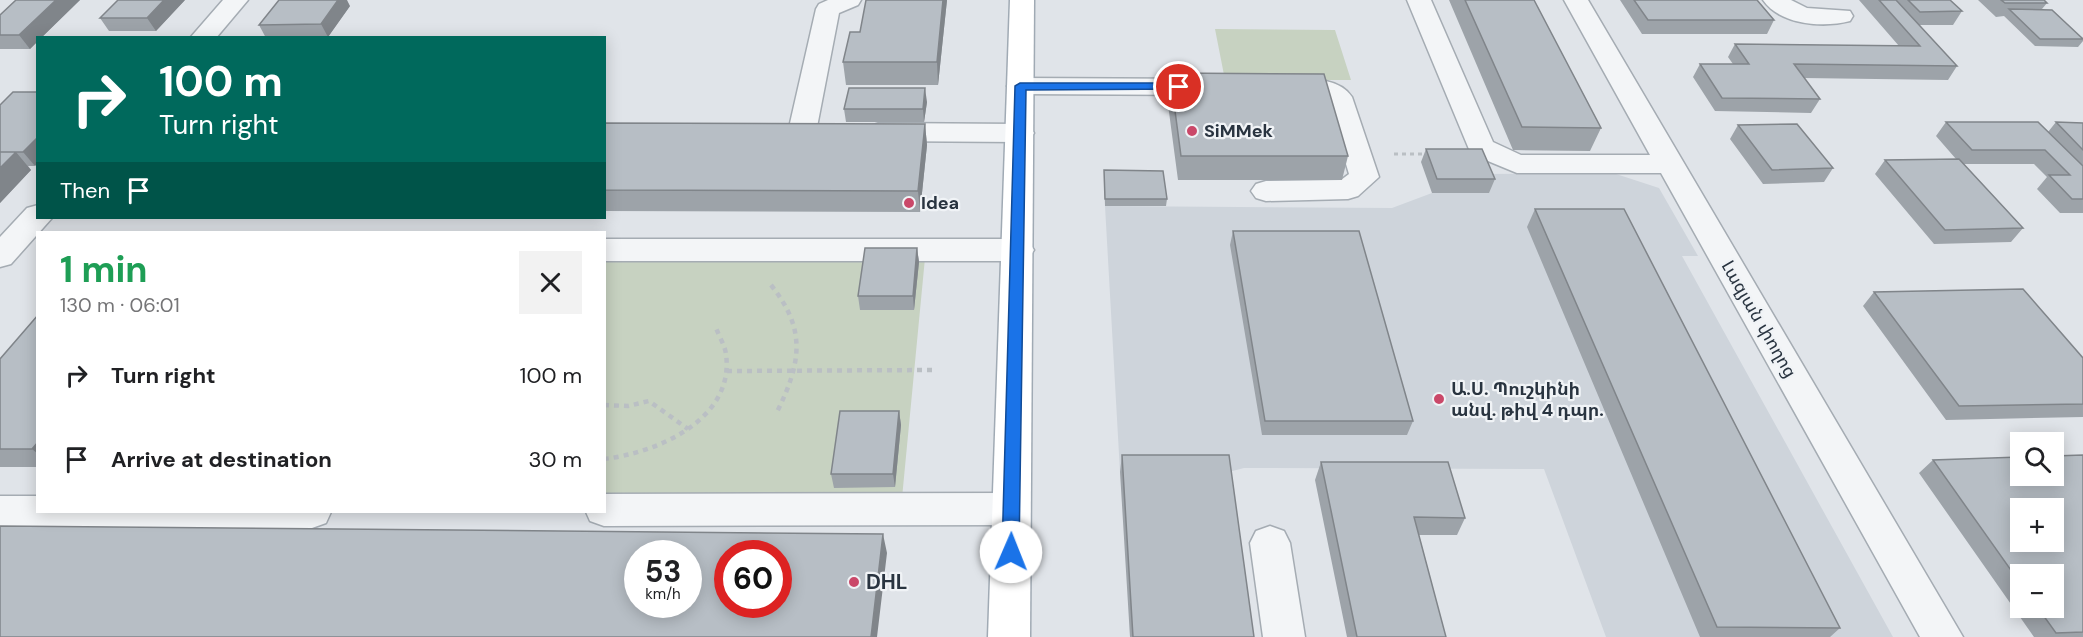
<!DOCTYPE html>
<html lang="en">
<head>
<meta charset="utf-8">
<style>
	body { margin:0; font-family:"DM Sans","Noto Sans Armenian",sans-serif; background:#f2f2f2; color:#202124; height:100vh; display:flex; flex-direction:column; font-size:22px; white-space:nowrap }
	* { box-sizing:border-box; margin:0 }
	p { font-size:20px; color:#757577 }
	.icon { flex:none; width:33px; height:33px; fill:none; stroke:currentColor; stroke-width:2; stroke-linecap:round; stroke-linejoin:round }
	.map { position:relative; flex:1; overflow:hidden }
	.side { position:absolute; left:36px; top:231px; width:570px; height:282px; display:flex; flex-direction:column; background:#fff; border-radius:0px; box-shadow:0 3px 15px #0003 }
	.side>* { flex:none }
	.top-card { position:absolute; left:36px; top:36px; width:570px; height:183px; border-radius:0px; box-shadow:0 3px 15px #0003; background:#00695c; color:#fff; overflow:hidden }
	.controls { position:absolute; left:2010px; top:432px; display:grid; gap:12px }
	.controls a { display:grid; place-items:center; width:54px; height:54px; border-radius:0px; background:#fff; box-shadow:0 3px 15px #0003; font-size:30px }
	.speed { position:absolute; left:624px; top:540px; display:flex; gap:12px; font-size:30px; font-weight:700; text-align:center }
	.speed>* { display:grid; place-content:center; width:78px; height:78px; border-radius:50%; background:#fff; box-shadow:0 3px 15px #0003; line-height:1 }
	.speed small { font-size:15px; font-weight:400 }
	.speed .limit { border:9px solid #d22; background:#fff; color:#111 }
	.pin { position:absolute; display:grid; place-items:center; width:51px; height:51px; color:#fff; margin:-26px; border:3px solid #fff; border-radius:50%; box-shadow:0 2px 6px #0007 }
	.me { position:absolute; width:66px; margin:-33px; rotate:1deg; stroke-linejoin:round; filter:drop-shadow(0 0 4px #0008) }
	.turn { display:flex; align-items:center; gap:21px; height:126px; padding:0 24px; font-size:27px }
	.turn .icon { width:78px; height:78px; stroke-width:2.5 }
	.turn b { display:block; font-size:42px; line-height:51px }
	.then { display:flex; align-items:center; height:57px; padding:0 24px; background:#0003; gap:12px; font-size:22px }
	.round { display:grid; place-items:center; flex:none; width:63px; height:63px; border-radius:0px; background:#f2f2f2 }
	.overview { display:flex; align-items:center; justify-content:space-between; height:102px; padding:0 24px }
	h1 { font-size:36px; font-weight:700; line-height:45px; color:#1e9e55 }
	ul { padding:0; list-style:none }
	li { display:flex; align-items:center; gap:18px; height:84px; padding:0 24px }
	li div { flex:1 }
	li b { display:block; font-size:22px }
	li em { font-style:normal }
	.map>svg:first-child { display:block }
</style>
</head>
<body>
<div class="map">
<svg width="2083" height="637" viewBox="0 0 2083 637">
	<rect width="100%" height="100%" fill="#e0e4e9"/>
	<path fill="#ced4db" d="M 1613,173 L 1659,188 L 1698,256 L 1682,256 L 1893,637 L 1606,637 L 1544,469 L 1244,468 L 1225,473 L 1120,472 L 1105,206 L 1392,208 L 1432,193 L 1489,193 L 1482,174 Z"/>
	<path fill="#c7d2c1" d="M 1215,29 L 1335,30 L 1351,80 L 1225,80 Z
		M 604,258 L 925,258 L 902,498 L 605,499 Z"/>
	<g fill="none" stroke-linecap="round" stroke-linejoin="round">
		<defs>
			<path id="minor" d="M 223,0 L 248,0 L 216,38 L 190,38 Z
				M 828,0 L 861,0 L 858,5 L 839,13 L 816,132 L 812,138 L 802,141 L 792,138 L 788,132 L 816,9 L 819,4 Z
				M 1407,0 L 1431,0 L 1493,142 L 1521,155 L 1650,155 L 1564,0 L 1588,0 L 1963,637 L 1920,637 L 1661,173 L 1517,173 L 1471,154 Z
				M 1763,0 L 1791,0 L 1807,8 L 1850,11 L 1853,16 L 1850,21 C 1823,28 1780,25 1763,0 Z
				M 1020,78 L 1214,79 L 1223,81 L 1227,87 L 1223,93 L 1214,95 L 1020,94 L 1011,92 L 1007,86 L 1011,80 Z
				M 1287,79 C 1309,79 1339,77 1352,97 L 1379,177 L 1358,196 L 1348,199 L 1266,201 L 1256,198 L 1251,191 L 1256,184 L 1266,181 L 1341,180 L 1349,174 L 1327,101 L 1313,95 L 1278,93 L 1274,87 L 1278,81 Z
				M 880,123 L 1020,124 L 1030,127 L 1034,133 L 1030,139 L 1020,142 L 880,141 L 870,138 L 866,132 L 870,126 Z
				M 38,205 L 38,218 L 52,218 L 11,264 L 0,267 L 0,237 L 27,208 Z
				M 604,239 L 1018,239 L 1029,242 L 1034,250 L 1029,258 L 1018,261 L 604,261 Z
				M 1011,493 L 1025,498 L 1030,509 L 1025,520 L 1011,525 L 604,526 L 590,521 L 586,512 L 604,512 L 604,494 Z
				M 0,496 L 38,496 L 38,512 L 331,512 L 326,523 L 312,528 L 0,528 Z
				M 1270,526 L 1284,531 L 1290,543 L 1305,637 L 1263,637 L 1250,543 L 1256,531 Z"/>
			<path id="major" d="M 1010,0 L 1034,0 L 1030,637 L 988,637 Z"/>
		</defs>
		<use href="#minor" stroke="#a5acb3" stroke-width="3"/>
		<use href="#major" stroke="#a0aab4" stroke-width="3"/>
		<path stroke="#babfc4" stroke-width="3" stroke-dasharray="4 4" stroke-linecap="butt" d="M 1394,154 L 1429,154"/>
		<path stroke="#babfc4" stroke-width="4.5" stroke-dasharray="5 5" stroke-linecap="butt" d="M 771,285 C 807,330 801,363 777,412
			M 727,371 L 934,370
			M 604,405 L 628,406 L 649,401 L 688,429
			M 604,459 C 656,453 735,420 726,354 C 725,346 719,336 716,328"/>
		<use href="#minor" fill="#f3f5f7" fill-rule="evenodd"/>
		<use href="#major" fill="#fff" fill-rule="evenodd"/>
	</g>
	<path fill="#9da3a9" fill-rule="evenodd" d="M 16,0 L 80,0 L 41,38 L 38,38 L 38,41 L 30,49 L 0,49 L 0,15 Z
		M 185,0 L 156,31 L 109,31 L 100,18 Z
		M 947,0 L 938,85 L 846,85 L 843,62 L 860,32 Z
		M 1449,0 L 1534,0 L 1601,128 L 1590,151 L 1513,150 Z
		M 1620,0 L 1757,0 L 1774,20 L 1767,34 L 1642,34 Z
		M 1859,0 L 1950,0 L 1962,11 L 1953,25 L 1919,25 L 1957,66 L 1948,80 L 1804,78 L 1820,99 L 1811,113 L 1715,111 L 1693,77 L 1700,64 L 1733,64 L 1728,57 L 1735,44 L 1899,46 Z
		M 1978,0 L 2044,0 L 2047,3 L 2042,9 L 2083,38 L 2083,41 L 2078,47 L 2035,46 L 2004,16 L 1996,17 Z
		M 350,6 L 328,37 L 266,38 L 259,25 Z
		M 1170,73 L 1348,156 L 1342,180 L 1178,180 L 1167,97 Z
		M 927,102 L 924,122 L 846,122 L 844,109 Z
		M 0,105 L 35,166 L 28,166 L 31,170 L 0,203 Z
		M 1946,122 L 2048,132 L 2056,122 L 2083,123 L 2083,213 L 2060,213 L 2037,189 L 2047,177 L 2034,164 L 1964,164 L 2023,228 L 2011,242 L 1934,244 L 1875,174 L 1885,160 L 1956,159 L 1936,136 Z
		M 604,123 L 925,124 L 927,145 L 920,212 L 604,211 Z
		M 1738,125 L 1833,168 L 1824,182 L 1763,184 L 1730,139 Z
		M 1426,149 L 1495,179 L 1489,193 L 1432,193 L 1421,162 Z
		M 1104,170 L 1167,199 L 1166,206 L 1105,206 Z
		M 1535,209 L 1840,628 L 1830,637 L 1700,637 L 1527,227 Z
		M 1233,231 L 1413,421 L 1407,435 L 1262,435 L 1230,245 Z
		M 917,248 L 919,262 L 914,310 L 860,310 L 858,296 Z
		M 1874,292 L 2083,358 L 2083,417 L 1946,420 L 1863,306 Z
		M 38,315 L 38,467 L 0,467 L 0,359 Z
		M 899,411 L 901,425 L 895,487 L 834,488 L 831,474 Z
		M 1122,455 L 1254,637 L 1130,637 L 1120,472 Z
		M 2083,455 L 2083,637 L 2034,637 L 1919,473 L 1933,460 ZM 2020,574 L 2054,608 L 2020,608 Z
		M 1321,462 L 1465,518 L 1457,535 L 1419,535 L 1446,637 L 1347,637 L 1315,480 Z"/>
	<path fill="#80858a" d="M 56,0 L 80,0 L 41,38 L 38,38 L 38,41 L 30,49 L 19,35 Z
		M 164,0 L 185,0 L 156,31 L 147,18 Z
		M 338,0 L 347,0 L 350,6 L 328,37 L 321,24 Z
		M 943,0 L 947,0 L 938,85 L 937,62 Z
		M 925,88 L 927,102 L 924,122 L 923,109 Z
		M 925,124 L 927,145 L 920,212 L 918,191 Z
		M 38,137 L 38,163 L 35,166 L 23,152 Z
		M 16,152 L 31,170 L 0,203 L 0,168 Z
		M 917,248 L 919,262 L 914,310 L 913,296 Z
		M 899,411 L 901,425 L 895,487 L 893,474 Z
		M 38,442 L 38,454 L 32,449 Z
		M 883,534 L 887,553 L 877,637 L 871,637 Z"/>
	<path fill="#b7bec5" stroke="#80858a" stroke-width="1.5" fill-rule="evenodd" d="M 16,0 L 56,0 L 19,35 L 0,35 L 0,15 Z
		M 118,0 L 164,0 L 147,18 L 100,18 Z
		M 279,0 L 338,0 L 321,24 L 259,25 Z
		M 866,0 L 943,0 L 937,62 L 843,62 L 850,32 L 860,32 Z
		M 1465,0 L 1534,0 L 1601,128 L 1522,127 Z
		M 1634,0 L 1757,0 L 1774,20 L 1648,20 Z
		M 1879,0 L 1896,0 L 1957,66 L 1794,64 L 1820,99 L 1722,98 L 1700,64 L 1749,64 L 1735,44 L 1920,46 Z
		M 1908,0 L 1950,0 L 1962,11 L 1920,12 Z
		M 2001,0 L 2044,0 L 2047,3 L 2005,3 Z
		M 2009,9 L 2052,10 L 2083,39 L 2040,39 Z
		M 1170,73 L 1324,74 L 1348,156 L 1181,156 Z
		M 849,88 L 925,88 L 923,109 L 844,109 Z
		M 13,92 L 38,92 L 38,137 L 23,152 L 0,152 L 0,105 Z
		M 1946,122 L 2038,122 L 2083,166 L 2083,199 L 2072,199 L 2049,175 L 2070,175 L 2045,150 L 1972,150 Z
		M 2056,122 L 2083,123 L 2083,150 Z
		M 604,123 L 925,124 L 918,191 L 604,190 Z
		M 1797,124 L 1833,168 L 1772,170 L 1738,125 Z
		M 1426,149 L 1482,149 L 1495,179 L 1437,179 Z
		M 0,152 L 16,152 L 0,168 Z
		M 1959,159 L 2023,228 L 1945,230 L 1885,160 Z
		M 1104,170 L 1163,171 L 1167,199 L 1105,199 Z
		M 1535,209 L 1624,209 L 1840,628 L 1717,627 Z
		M 1233,231 L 1359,231 L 1413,421 L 1265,421 Z
		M 865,248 L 917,248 L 913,296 L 858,296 Z
		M 2023,289 L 2083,358 L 2083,404 L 1959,406 L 1874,292 Z
		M 38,315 L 38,442 L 32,449 L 0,449 L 0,359 Z
		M 840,411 L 899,411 L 893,474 L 831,474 Z
		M 1122,455 L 1229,455 L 1254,637 L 1133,637 Z
		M 2083,455 L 2083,632 L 2056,633 L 2038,608 L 2054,608 L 2054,574 L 2020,574 L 2020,583 L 1933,460 L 2020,457 L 2020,476 L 2054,476 L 2054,456 ZM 2020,508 L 2054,508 L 2054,542 L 2020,542 Z
		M 1321,462 L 1448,462 L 1465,518 L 1414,517 L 1446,637 L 1357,637 Z
		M 0,526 L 883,534 L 871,637 L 0,637 ZM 638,554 L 688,554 L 688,604 L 638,604 ZM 728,554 L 778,554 L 778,604 L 728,604 Z"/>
	<path fill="#1a73e8" stroke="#114b97" stroke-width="1.5" d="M 1179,83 L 1185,87 L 1183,89 L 1026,90 L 1019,552 L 1016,557 L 1005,557 L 1002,552 L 1015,86 L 1020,83 Z"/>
	<g fill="#ca4869" stroke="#f0f3f6" stroke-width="2">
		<circle cx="1192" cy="131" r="6"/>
		<circle cx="909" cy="203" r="6"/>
		<circle cx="1439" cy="399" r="6"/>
		<circle cx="854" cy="582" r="6"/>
	</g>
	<g text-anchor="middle" stroke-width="4.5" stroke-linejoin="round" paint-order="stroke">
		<g font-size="18" font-weight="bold" fill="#293440" stroke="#f0f3f6" text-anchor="start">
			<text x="1204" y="137">SiMMek</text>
			<text x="921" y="209">Idea</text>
			<text x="1451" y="395">Ա.Ս. Պուշկինի<tspan x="1451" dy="21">անվ. թիվ 4 դպր.</tspan></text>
		</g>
		<g font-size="18" fill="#293440" stroke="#f0f3f6">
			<text transform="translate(1759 319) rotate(60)" y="6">Լազյան փողոց</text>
		</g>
		<g font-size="21" font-weight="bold" fill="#293440" stroke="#f0f3f6" text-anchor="start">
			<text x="866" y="589">DHL</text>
		</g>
	</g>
</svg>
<div class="controls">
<a><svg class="icon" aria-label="search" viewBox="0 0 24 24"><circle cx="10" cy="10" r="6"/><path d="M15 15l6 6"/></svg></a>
<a>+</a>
<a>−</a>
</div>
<div class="speed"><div>53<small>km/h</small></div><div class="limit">60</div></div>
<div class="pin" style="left:1179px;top:87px;background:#d93025"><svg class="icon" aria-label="arrive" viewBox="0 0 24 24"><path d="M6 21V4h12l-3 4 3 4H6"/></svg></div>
<svg class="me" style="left:1011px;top:552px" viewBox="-20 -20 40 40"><circle r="19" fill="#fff"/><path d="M0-13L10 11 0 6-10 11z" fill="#1a73e8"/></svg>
<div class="top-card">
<div class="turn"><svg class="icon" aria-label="right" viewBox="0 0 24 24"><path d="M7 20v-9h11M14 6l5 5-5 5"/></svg><div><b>100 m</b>Turn right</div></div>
<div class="then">Then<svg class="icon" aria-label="arrive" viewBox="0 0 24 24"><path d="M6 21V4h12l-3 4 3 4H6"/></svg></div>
</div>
<section class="side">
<div class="overview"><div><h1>1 min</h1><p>130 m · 06:01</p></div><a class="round"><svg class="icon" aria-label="close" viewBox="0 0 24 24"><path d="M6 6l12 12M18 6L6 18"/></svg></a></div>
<ul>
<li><svg class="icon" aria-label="right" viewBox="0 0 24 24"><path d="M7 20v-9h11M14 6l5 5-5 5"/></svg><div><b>Turn right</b></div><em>100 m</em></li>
<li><svg class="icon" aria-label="arrive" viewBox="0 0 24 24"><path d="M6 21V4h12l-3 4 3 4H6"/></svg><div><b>Arrive at destination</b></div><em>30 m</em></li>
</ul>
</section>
</div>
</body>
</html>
